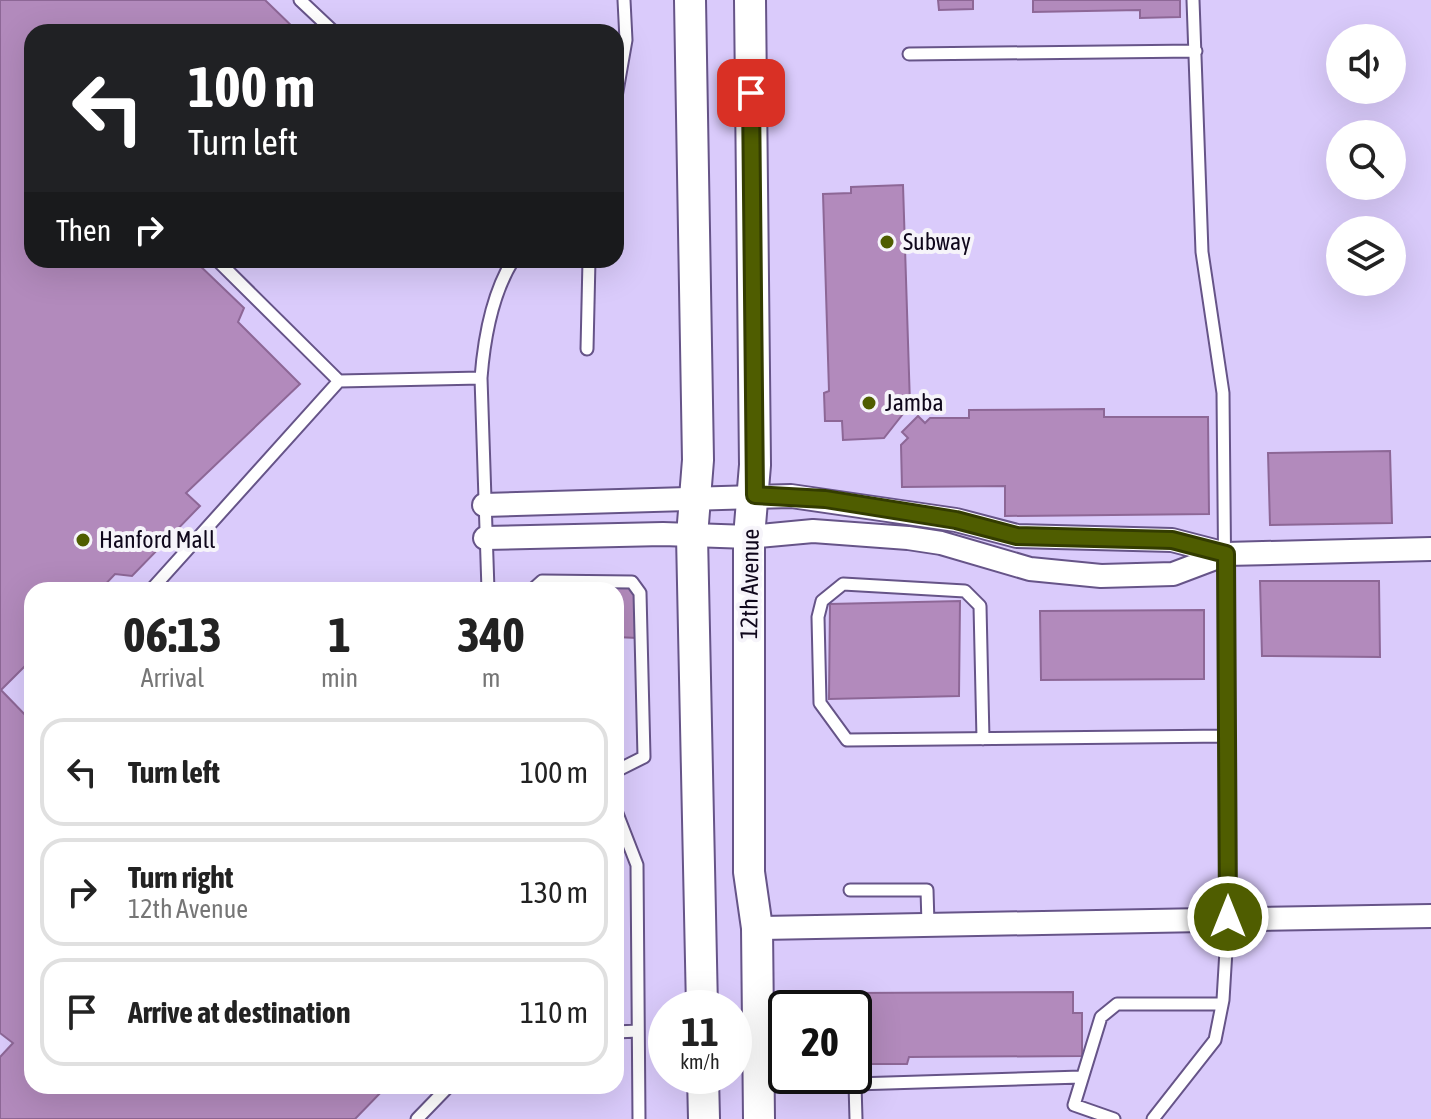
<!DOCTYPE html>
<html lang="en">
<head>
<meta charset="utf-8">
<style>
	body { margin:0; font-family:"Asap Condensed",sans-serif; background:#f6f6f6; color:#222; height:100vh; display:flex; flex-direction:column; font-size:30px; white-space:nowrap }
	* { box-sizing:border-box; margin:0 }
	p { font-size:26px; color:#767676 }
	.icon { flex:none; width:44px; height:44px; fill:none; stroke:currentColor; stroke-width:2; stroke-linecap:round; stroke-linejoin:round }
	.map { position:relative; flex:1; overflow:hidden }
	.sheet { position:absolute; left:24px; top:582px; width:600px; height:512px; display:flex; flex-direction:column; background:#fff; border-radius:24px; box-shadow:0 8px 32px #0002 }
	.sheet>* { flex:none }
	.hud { position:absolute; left:24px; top:24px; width:600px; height:244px; border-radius:24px; box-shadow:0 8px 32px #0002; background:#202124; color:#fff; overflow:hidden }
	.controls { position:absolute; left:1326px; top:24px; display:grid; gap:16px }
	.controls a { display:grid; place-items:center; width:80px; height:80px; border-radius:50%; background:#fff; box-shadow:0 8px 32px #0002; font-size:40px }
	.speed { position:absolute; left:648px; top:990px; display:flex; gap:16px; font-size:40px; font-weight:700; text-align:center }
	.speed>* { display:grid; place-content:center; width:104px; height:104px; border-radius:50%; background:#fff; box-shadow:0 8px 32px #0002; line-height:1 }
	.speed small { font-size:20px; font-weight:400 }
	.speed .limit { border:4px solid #111; border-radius:12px; background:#fff; color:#111 }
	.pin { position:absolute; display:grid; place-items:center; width:68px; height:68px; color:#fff; margin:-34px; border-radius:16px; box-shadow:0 4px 12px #0006 }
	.me { position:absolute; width:88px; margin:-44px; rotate:0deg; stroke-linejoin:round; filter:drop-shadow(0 0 6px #0008) }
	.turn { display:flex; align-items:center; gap:28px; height:168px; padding:0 32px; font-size:36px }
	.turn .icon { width:104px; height:104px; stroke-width:2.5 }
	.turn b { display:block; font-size:56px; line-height:68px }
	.then { display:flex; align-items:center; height:76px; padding:0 32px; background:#0003; gap:16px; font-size:30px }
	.eta { display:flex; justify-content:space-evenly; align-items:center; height:136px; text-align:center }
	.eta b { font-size:48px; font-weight:700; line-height:56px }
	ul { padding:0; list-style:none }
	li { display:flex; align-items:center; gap:24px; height:108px; margin:0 16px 12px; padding:0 16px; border:4px solid #e0e0e0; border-radius:24px }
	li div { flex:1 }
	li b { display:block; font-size:30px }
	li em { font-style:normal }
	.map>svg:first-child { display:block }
</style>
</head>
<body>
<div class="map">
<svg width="1431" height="1119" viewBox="0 0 1431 1119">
	<rect width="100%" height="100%" fill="#dacbfb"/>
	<path fill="#b28abc" stroke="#8d6796" stroke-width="2" d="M 0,0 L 265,0 L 298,32 L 32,32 L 32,260 L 194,260 L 244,308 L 238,322 L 300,384 L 186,493 L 200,506 L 132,576 L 115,574 L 100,590 L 32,590 L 32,659 L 1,690 L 32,722 L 32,1086 L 387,1086 L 355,1119 L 0,1119 L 0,1057 L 13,1043 L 0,1033 Z
		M 938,0 L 973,0 L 973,9 L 939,10 Z
		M 1033,0 L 1180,0 L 1180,17 L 1140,18 L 1140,10 L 1033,12 Z
		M 903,185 L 910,405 L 884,438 L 843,440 L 842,421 L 825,421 L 824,393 L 829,391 L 823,194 L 851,193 L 851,187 Z
		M 1104,409 L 1104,417 L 1208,417 L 1209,514 L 1005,516 L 1005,486 L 902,487 L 901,445 L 908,438 L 902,432 L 918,416 L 925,423 L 930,418 L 969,418 L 969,410 Z
		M 1390,451 L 1392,523 L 1270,525 L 1268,453 Z
		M 1260,581 L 1379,581 L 1380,657 L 1262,656 Z
		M 549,586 L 629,587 L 636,598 L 637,638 L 616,637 L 616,590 L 550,590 Z
		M 960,601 L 959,696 L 829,699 L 830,604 Z
		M 1204,610 L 1204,679 L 1041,680 L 1040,611 Z
		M 1073,992 L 1073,1013 L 1082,1013 L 1082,1056 L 909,1057 L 907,1064 L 867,1064 L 867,1058 L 854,1058 L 854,1008 L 848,1008 L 848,993 Z"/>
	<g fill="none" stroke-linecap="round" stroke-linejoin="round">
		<defs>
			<path id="lane" d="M 300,0 L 334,32
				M 909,54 L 1196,51
				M 616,97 L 626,40 L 624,0
				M 217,260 L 339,381 L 481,378
				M 587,349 L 589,260
				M 151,590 L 339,381
				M 488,590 L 481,378 C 484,339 492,294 513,260
				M 532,590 L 542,581 L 632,582 L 640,593 L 644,757 L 616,771
				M 983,739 L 980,606 L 965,591 L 843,584 L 822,601 L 818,617 L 820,703 L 847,740 L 1227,736
				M 616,811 L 637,865 L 639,1119
				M 850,890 L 927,890 L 928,924
				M 616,1032 L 638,1031
				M 417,1119 L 449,1086
				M 856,1119 L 855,1084 L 1081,1077
				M 1114,1119 L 1074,1105 L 1101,1017 L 1117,1004 L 1222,1004
				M 1153,1119 L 1215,1040 L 1223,1000 L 1228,917 L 1223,393 L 1202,252 L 1193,0"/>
			<path id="street" d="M 484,505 L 791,496 L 956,520 L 1017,536 L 1172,540 L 1226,554 L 1431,549
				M 485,538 L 663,534 L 749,537 L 813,531 L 908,538 L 941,543 L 1030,569 L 1101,576 L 1173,574 L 1226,554
				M 757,928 L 1431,916"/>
			<path id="secondary" d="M 690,0 L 698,460 L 692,536 L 702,1008
				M 750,0 L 755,465 L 749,537 L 749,872 L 757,928 L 759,1119
				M 703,1076 L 704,1119"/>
		</defs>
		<use href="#lane" stroke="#665488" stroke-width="15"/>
		<use href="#street" stroke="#665488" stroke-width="26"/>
		<use href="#secondary" stroke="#665488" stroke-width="34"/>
		<use href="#lane" stroke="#fff" stroke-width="11"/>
		<use href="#street" stroke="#fff" stroke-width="22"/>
		<use href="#secondary" stroke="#fff" stroke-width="30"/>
	</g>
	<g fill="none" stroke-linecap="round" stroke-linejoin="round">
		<defs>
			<path id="route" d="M 751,93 L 755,495 L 825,499 L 956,520 L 1017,536 L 1172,540 L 1226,554 L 1228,917"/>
		</defs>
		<use href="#route" stroke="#333c00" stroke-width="20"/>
		<use href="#route" stroke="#4f5d00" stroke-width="14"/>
	</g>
	<g fill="#4f5d00" stroke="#f6f4fa" stroke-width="3">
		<circle cx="887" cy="242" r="8"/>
		<circle cx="869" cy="403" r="8"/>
		<circle cx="83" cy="540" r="8"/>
	</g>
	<g text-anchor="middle" stroke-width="8" stroke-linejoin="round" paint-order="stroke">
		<g font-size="24" fill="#0f071b" stroke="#f6f4fa" text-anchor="start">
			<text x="903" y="250">Subway</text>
			<text x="885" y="411">Jamba</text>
			<text x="99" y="548">Hanford Mall</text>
		</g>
		<g font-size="24" fill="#0f071b" stroke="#f6f4fa">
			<text transform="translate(750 584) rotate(-89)" y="8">12th Avenue</text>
		</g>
	</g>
</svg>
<div class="controls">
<a><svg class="icon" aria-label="sound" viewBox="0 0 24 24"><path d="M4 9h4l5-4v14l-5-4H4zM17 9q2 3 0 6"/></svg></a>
<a><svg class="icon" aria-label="search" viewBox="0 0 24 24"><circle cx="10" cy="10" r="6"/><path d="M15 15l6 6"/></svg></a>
<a><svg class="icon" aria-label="layers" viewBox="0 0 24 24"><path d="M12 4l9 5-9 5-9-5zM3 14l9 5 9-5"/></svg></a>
</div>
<div class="speed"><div>11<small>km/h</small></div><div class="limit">20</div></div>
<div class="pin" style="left:751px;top:93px;background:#d93025"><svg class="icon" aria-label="arrive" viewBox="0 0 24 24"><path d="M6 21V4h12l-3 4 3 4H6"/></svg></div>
<svg class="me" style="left:1228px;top:917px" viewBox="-20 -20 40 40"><circle r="17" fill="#4f5d00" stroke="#fff" stroke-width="3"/><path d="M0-11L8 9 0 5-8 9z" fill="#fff"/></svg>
<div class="hud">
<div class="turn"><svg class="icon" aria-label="left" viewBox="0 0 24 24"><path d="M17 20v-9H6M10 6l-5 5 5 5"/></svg><div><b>100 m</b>Turn left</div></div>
<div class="then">Then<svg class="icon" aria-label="right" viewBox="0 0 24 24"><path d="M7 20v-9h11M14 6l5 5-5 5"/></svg></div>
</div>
<section class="sheet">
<div class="eta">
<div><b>06:13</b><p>Arrival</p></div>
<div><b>1</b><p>min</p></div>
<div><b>340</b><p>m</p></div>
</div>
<ul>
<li><svg class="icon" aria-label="left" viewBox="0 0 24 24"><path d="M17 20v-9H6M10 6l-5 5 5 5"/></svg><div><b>Turn left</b></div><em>100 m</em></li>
<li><svg class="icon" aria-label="right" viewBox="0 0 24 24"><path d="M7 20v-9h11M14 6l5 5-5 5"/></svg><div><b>Turn right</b><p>12th Avenue</p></div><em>130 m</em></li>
<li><svg class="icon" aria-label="arrive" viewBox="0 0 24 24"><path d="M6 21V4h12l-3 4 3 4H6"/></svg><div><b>Arrive at destination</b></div><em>110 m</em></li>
</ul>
</section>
</div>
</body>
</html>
